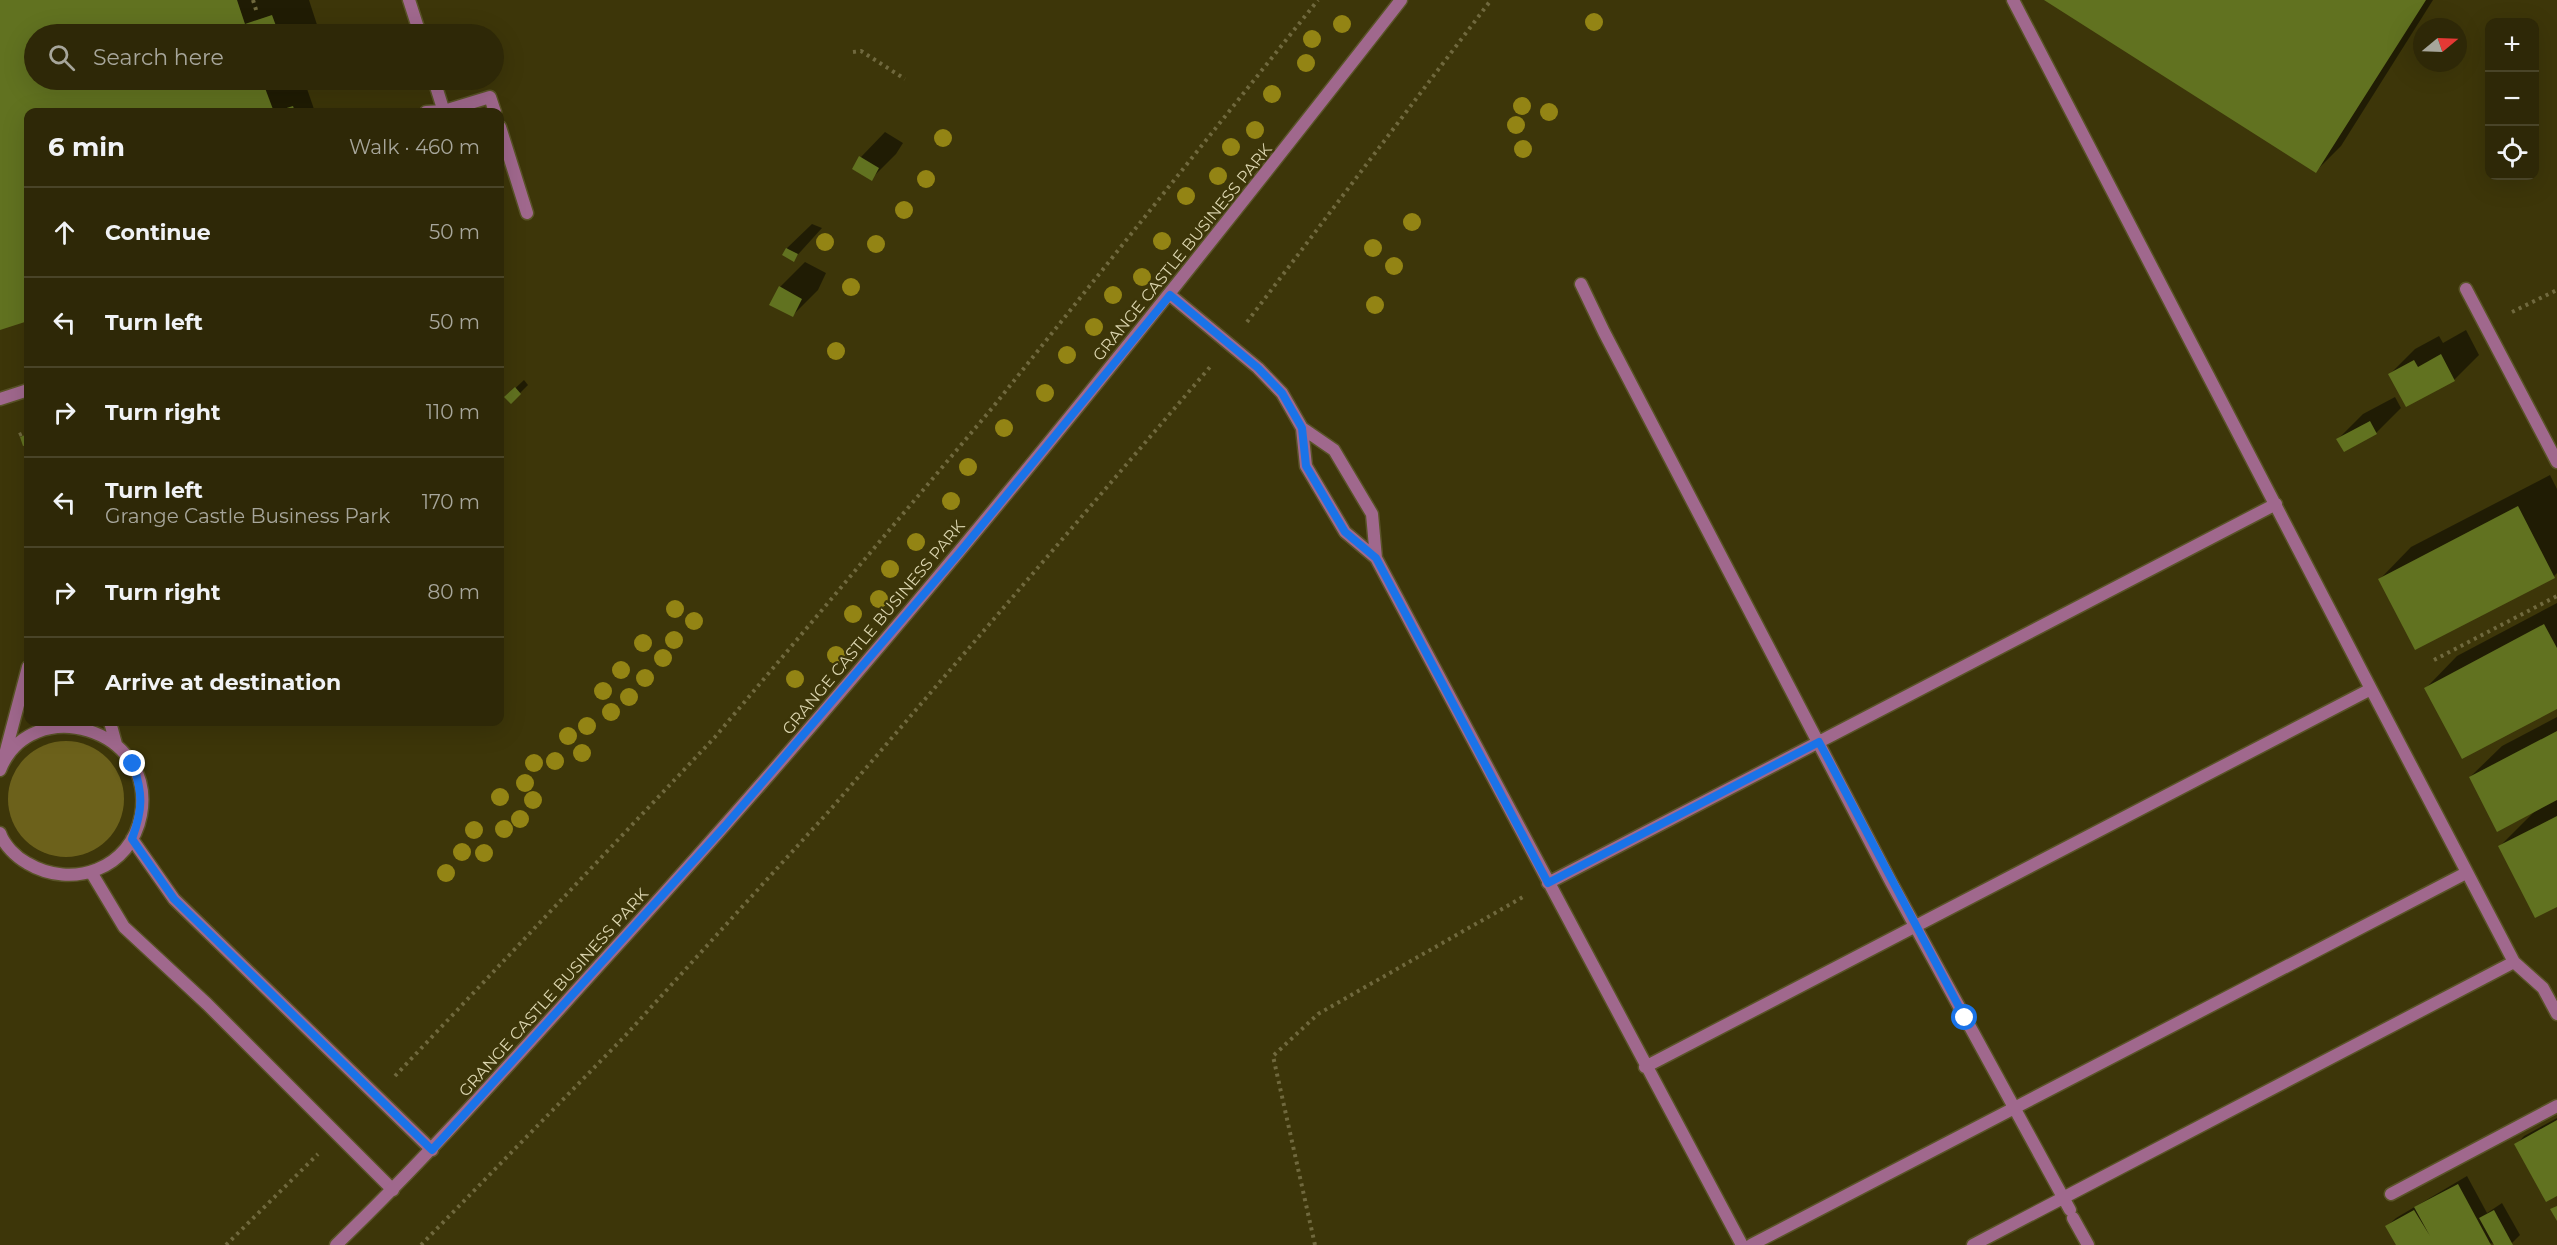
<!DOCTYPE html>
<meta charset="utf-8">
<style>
:root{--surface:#2e2807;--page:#363011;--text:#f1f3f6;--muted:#a7a69b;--line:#494428}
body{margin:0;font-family:Montserrat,sans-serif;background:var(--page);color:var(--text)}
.controls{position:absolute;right:18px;top:18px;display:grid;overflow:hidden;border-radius:12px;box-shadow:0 6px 24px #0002}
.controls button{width:54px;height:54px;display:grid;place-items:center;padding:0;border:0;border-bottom:2px solid var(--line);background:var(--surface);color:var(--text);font:30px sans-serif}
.compass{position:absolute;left:2413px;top:18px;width:54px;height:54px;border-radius:50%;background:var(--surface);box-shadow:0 6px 24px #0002;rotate:71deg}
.stop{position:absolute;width:18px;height:18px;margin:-14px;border:4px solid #1a73e8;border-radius:50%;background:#fff}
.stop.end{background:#1a73e8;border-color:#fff;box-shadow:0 2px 6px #0008}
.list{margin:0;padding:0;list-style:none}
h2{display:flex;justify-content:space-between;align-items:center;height:78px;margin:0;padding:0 24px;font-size:26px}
h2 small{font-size:20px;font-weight:400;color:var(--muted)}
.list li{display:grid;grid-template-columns:39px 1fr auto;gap:18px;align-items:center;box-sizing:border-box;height:90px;padding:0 24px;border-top:2px solid var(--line)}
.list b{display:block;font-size:22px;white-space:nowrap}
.list p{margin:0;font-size:20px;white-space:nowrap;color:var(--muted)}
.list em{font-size:20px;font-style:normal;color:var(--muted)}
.icon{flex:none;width:33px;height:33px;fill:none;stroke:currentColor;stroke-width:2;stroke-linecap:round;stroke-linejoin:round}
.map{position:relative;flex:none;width:2557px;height:1245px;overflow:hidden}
.search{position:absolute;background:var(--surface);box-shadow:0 6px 24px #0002;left:24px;top:24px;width:480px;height:66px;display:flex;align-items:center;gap:15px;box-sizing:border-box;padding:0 21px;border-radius:33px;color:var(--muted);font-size:22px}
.panel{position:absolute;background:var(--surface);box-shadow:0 6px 24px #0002;left:24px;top:108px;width:480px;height:618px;border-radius:12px}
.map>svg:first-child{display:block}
.green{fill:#6c611b}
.shadow{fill:#0007}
.building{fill:#617220}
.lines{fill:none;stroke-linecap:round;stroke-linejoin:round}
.lane-casing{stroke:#595327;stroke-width:15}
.street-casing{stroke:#595327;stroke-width:15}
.path{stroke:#70693e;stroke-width:4;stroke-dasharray:3 4.5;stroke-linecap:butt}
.lane{stroke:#a0688d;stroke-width:12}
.street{stroke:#a0688d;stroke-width:12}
.tree{fill:#938414}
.route{stroke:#1a73e8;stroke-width:8}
.labels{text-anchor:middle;stroke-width:4.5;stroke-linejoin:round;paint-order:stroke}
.street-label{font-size:16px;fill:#dbd5af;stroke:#3d3609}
</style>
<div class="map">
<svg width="2557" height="1245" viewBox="0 0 2557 1245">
<rect width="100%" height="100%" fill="#3d3609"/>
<path class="green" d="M8 799a58 58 0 1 1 116 0a58 58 0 1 1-116 0Z"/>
<path class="shadow" d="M 0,0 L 309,0 L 320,34 L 34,34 L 34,80 L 304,80 L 315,112 L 28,112 L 28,320 L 0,329 Z
M 2047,0 L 2433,0 L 2341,146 L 2316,171 Z
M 885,132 L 903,143 L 896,154 L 871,179 L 861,157 Z
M 812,224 L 822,228 L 793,260 L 787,248 Z
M 805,262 L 826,273 L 818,290 L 793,315 L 780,287 Z
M 2466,330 L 2479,355 L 2454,380 L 2406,405 L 2390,374 L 2415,349 L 2439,336 L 2443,343 Z
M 524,380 L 528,385 L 511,402 L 506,397 Z
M 2395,397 L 2401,408 L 2376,433 L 2338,439 L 2363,414 Z
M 2550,475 L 2557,489 L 2557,573 L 2554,576 L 2380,579 L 2411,547 Z
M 2557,603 L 2557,707 L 2426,688 L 2457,656 Z
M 2557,717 L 2557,905 L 2500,846 L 2535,811 L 2470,777 L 2502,746 Z
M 2557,1118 L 2557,1194 L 2516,1145 L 2524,1136 Z
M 2467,1176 L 2487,1213 L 2502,1203 L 2520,1235 L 2512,1243 L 2397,1245 L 2387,1226 L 2396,1218 Z"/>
<path class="building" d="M 0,0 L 237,0 L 245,24 L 272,15 L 279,34 L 34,34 L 34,80 L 290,80 L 265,88 L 274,112 L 28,112 L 28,321 L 0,330 Z
M 2044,0 L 2426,0 L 2316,173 Z
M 293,106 L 295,112 L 274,112 Z
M 859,156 L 879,168 L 872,181 L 852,169 Z
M 786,248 L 798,254 L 794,262 L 782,255 Z
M 779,286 L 802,299 L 793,317 L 769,305 Z
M 2441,354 L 2455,381 L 2406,407 L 2388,374 L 2414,360 L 2418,367 Z
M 515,387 L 521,394 L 511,404 L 504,397 Z
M 2370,421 L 2377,434 L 2344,452 L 2336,439 Z
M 28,434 L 28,445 L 23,446 L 20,437 Z
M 2518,506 L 2555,578 L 2415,650 L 2378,579 Z
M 2544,624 L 2557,648 L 2557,709 L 2462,759 L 2424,688 Z
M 2557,731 L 2557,800 L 2497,832 L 2469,777 Z
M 2557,816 L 2557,907 L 2535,918 L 2498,846 Z
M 2557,1120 L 2557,1196 L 2546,1202 L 2514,1144 Z
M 2458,1184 L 2491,1245 L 2396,1245 L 2385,1226 L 2414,1210 L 2430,1236 L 2414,1207 Z
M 2557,1206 L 2557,1221 L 2550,1209 Z
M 2494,1210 L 2513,1245 L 2494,1245 L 2479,1218 Z"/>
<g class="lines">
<g class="lane-casing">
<path id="lane" d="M 409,0 L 420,34
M 434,80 L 444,112
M 426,112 L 444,111 L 490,97 L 495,112
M 500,127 L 527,213
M 1581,284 L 1604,332 L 1891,882 L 2070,1210
M 2466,289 L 2557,462
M 1170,295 L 1258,368 L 1282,393 L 1302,428 L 1306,466 L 1345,532 L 1376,558 L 1742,1245
M 0,399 L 28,390
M 1302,428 L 1334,450 L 1372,514 L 1376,558
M 2371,689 L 2514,962 L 2543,988 L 2557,1014
M 110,722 L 116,744
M 4,758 L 28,667
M 0,770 C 31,692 157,728 141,815 C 131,869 72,890 27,863 C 16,857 4,845 0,833
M 132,839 L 174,899 L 432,1150
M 91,872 L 124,927 L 207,1004 L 393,1190
M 1548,883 L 2276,504
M 1645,1067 L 2371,689 L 2013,0
M 2391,1194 L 2557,1106
M 2073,1218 L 2088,1245
M 1751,1245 L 2466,873
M 1973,1245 L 2514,962"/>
</g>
<g class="street-casing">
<path id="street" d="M 336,1245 C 437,1148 529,1042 623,939 C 897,638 1151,320 1401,0"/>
</g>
<path class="path" d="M 253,0 L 257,13
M 853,52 L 861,51 L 905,79
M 2512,312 L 2557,290
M 1247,322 L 1491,0
M 19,435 L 28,431
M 2434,660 L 2557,596
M 395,1076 L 715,737 L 993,407 L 1318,0
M 226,1245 L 318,1154
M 421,1245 L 625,1036 L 830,810 L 1210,367
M 1315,1245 L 1273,1056 L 1318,1014 L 1523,897"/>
<use href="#lane" class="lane"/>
<use href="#street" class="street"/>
</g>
<g class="tree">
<circle cx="1594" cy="22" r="9"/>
<circle cx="1342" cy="24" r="9"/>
<circle cx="1312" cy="39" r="9"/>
<circle cx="1306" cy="63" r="9"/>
<circle cx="1272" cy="94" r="9"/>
<circle cx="1522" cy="106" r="9"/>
<circle cx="1549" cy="112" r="9"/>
<circle cx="1516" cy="125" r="9"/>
<circle cx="1255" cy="130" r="9"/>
<circle cx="943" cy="138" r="9"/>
<circle cx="1231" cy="147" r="9"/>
<circle cx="1523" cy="149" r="9"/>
<circle cx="1218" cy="176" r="9"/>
<circle cx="926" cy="179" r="9"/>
<circle cx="1186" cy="196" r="9"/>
<circle cx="904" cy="210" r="9"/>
<circle cx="1412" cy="222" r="9"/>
<circle cx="1162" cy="241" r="9"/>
<circle cx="825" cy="242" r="9"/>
<circle cx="876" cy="244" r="9"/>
<circle cx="1373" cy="248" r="9"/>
<circle cx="1394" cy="266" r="9"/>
<circle cx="1142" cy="277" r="9"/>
<circle cx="851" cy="287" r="9"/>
<circle cx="1113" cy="295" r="9"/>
<circle cx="1375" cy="305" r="9"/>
<circle cx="1094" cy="327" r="9"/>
<circle cx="836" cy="351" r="9"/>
<circle cx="1067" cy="355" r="9"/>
<circle cx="1045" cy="393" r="9"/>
<circle cx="1004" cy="428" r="9"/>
<circle cx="968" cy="467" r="9"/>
<circle cx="951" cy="501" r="9"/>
<circle cx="916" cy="542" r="9"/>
<circle cx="890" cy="569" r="9"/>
<circle cx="879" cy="599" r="9"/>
<circle cx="675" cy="609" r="9"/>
<circle cx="853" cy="614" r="9"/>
<circle cx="694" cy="621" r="9"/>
<circle cx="674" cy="640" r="9"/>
<circle cx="643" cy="643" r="9"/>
<circle cx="836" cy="655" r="9"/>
<circle cx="663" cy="658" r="9"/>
<circle cx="621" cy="670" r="9"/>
<circle cx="645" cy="678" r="9"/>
<circle cx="795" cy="679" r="9"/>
<circle cx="603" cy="691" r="9"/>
<circle cx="629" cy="697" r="9"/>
<circle cx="611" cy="712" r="9"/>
<circle cx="587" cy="726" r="9"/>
<circle cx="568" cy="736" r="9"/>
<circle cx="582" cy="753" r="9"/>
<circle cx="555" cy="761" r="9"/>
<circle cx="534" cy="763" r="9"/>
<circle cx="525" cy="783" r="9"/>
<circle cx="500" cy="797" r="9"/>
<circle cx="533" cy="800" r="9"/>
<circle cx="520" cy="819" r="9"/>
<circle cx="504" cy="829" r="9"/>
<circle cx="474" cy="830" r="9"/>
<circle cx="462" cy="852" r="9"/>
<circle cx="484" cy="853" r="9"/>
<circle cx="446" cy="873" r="9"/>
</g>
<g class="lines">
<path class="route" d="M 133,764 C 143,794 143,809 132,839 L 174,899 L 432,1150 L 725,826 L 960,552 L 1170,295 L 1258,368 L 1282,393 L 1302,428 L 1306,466 L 1345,532 L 1376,558 L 1548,883 L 1819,742 L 1965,1018"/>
</g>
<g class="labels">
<g class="street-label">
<text transform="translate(1182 252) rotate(-51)" y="6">GRANGE CASTLE BUSINESS PARK</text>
<text transform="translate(873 627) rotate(-50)" y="6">GRANGE CASTLE BUSINESS PARK</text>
<text transform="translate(553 992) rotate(-48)" y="6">GRANGE CASTLE BUSINESS PARK</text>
</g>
</g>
</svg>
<div class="controls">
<button>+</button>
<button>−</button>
<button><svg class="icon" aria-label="locate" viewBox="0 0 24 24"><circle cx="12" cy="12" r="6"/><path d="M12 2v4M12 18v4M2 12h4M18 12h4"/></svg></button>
</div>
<svg class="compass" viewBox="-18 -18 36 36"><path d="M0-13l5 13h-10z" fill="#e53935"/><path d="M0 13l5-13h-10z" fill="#a7a69b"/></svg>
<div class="stop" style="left:1965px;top:1018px"></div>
<div class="stop end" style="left:133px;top:764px"></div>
<div class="search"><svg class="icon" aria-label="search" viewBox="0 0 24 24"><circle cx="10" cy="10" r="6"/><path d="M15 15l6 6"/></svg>Search here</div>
<section class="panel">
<h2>6 min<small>Walk · 460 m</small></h2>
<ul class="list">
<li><svg class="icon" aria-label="ahead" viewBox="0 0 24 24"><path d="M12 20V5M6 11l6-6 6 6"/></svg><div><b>Continue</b></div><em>50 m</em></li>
<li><svg class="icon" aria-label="left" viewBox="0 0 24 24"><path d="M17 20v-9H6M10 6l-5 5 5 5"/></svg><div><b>Turn left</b></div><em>50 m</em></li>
<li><svg class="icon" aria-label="right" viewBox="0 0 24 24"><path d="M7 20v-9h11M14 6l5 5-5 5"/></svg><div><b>Turn right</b></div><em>110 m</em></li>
<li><svg class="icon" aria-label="left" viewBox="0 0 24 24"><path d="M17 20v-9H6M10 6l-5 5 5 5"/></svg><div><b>Turn left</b><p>Grange Castle Business Park</p></div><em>170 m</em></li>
<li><svg class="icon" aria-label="right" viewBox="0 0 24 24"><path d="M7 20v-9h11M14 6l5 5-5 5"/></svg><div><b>Turn right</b></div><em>80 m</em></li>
<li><svg class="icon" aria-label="arrive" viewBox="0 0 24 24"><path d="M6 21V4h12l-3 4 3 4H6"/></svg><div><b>Arrive at destination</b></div></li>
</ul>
</section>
</div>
